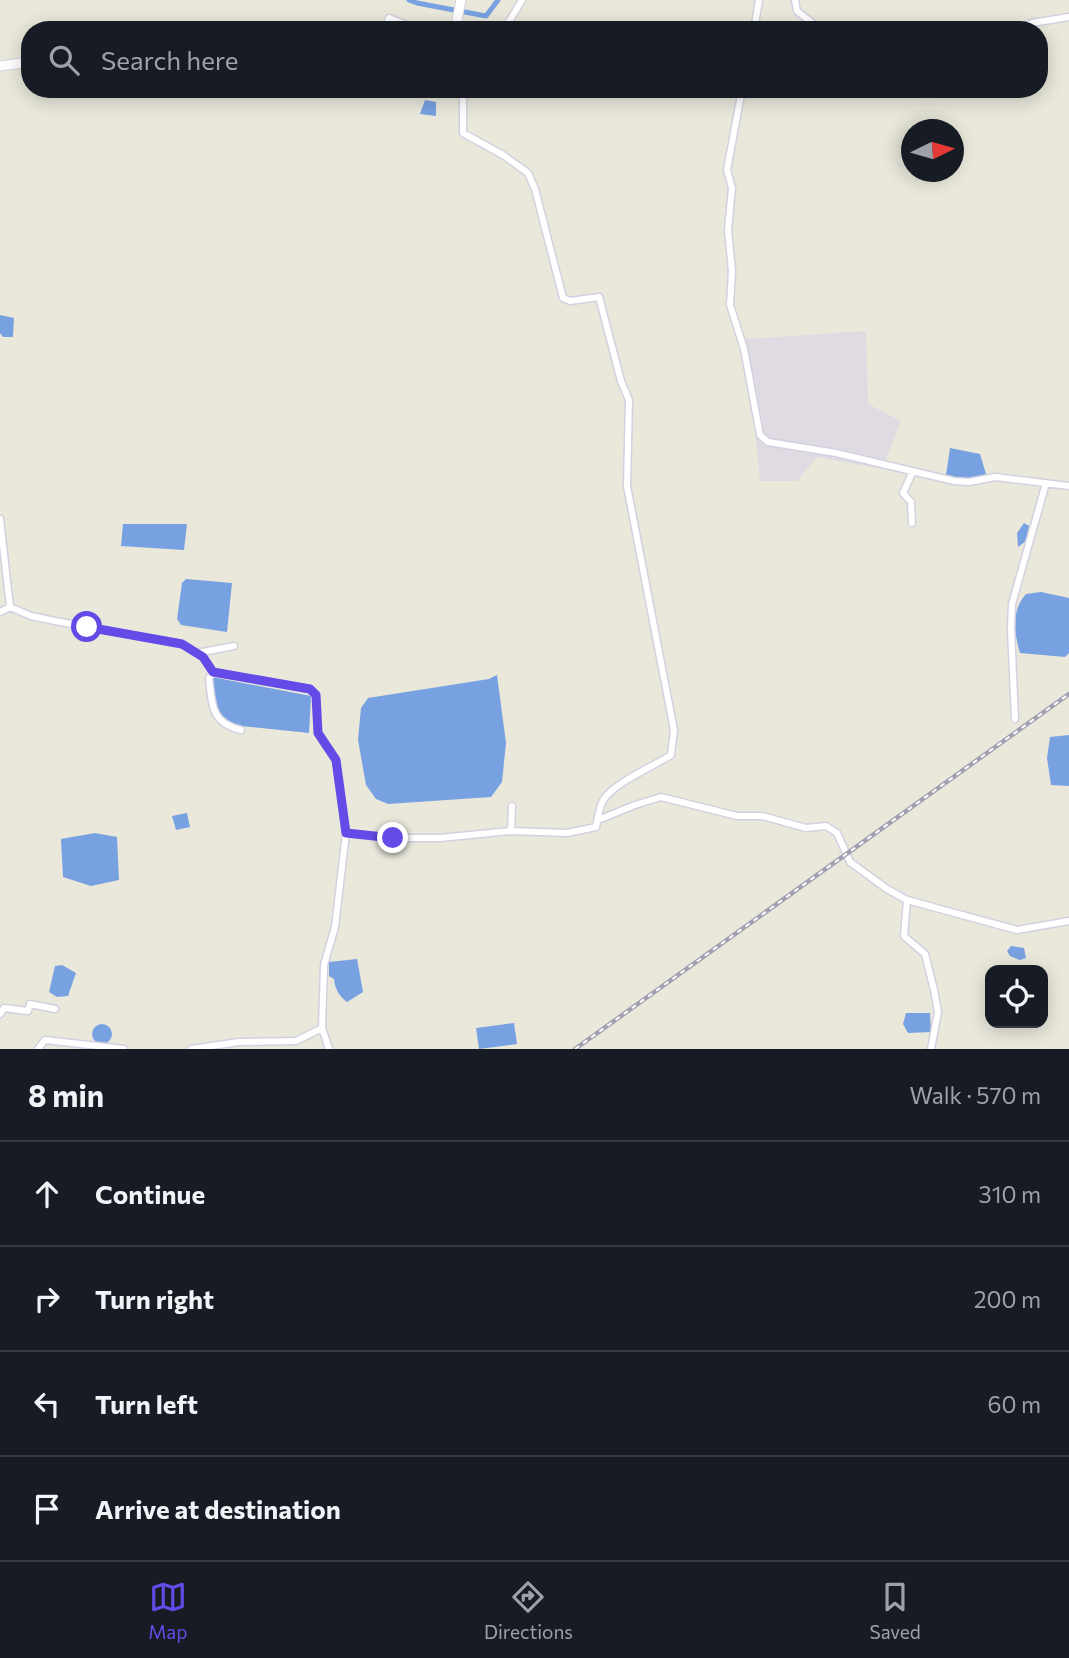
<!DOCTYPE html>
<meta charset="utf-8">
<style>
:root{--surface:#171b24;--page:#242831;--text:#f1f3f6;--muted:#9ea1a6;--line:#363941;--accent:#644be7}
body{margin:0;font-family:Commissioner,sans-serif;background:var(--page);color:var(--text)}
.controls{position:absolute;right:21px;bottom:21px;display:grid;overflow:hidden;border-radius:14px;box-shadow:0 4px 18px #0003}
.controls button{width:63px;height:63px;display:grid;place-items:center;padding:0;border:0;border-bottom:2px solid var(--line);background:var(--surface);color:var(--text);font:35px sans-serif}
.compass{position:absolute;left:901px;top:119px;width:63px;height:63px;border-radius:50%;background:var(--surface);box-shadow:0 4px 18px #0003;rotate:85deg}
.stop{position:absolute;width:21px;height:21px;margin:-16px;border:5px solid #644be7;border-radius:50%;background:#fff}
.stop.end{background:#644be7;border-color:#fff;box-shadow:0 2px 7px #0008}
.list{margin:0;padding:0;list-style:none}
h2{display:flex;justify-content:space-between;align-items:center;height:91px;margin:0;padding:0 28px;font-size:30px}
h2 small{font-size:23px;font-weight:400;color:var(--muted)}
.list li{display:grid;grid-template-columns:46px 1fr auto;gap:21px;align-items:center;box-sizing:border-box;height:105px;padding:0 28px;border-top:2px solid var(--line)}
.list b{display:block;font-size:26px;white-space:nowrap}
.list em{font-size:23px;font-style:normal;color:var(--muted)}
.icon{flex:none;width:38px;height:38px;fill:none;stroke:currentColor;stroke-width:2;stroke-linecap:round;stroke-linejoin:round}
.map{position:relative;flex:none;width:1069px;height:1049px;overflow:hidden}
.search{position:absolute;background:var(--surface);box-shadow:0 4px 18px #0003;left:21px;right:21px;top:21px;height:77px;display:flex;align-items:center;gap:18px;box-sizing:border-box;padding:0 24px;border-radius:28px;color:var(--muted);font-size:26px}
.sheet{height:511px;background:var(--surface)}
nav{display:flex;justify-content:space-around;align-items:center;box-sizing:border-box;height:98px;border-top:2px solid var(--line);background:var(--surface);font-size:19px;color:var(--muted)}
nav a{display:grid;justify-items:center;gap:4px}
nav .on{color:var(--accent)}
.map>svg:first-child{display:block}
.industrial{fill:#e0dbe2}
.water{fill:#78a1e1}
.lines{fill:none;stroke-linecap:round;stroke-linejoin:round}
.canal{stroke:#78a1e1;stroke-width:5}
.street-casing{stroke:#d3d1e0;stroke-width:9}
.secondary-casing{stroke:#d3d1e0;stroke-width:11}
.street{stroke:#fff;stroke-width:6}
.secondary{stroke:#fff;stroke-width:9}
.rail-casing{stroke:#a29fb1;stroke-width:4.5}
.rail{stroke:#fff;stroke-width:2;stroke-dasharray:5;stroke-linecap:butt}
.route{stroke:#644be7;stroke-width:9}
</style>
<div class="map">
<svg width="1069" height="1049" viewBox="0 0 1069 1049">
<rect width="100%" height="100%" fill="#e9e8db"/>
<path class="industrial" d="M 866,331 L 868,404 L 901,421 L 882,469 L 817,457 L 797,481 L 760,481 L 746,339 Z"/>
<path class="water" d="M 425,100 L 436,102 L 436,116 L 420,114 Z
M 0,315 L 14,318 L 13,337 L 3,337 L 0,333 Z
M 950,448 L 980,454 L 986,474 C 972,481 961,480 946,475 Z
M 1024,523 L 1029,526 L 1026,541 L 1018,547 L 1017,533 Z
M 123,524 L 187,524 L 184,550 L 121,546 Z
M 186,579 L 232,583 L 227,632 L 181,625 L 177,619 L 182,583 Z
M 1041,592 L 1069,598 L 1069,653 L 1065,657 L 1020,653 C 1014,633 1011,610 1026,594 Z
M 497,675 L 506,743 L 502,782 L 491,797 L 388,804 L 376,799 L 366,785 L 358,740 L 361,708 L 368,698 L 489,679 Z
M 212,677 L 311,696 L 309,733 L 232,725 L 222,721 L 213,697 Z
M 1069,735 L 1069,786 L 1051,785 L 1047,758 L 1050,737 Z
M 187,813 L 190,827 L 176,830 L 172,816 Z
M 95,833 L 117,837 L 119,880 L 91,886 L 63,877 L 61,839 Z
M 1011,946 L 1024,948 L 1026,958 L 1020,960 L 1010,956 L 1007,951 Z
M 357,959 L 363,992 L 347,1002 C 339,996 335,989 334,979 L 329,976 L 329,962 Z
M 62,965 L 76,973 L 68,996 L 57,997 L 49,992 L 55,966 Z
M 906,1013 L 930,1013 L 931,1032 L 908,1033 L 903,1024 Z
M 514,1023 L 517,1044 L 479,1049 L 476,1028 Z
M92 1034a10 10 0 1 1 20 0a10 10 0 1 1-20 0Z"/>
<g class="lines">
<path class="canal" d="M 409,0 L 417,3 L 486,16 L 498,0"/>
<g class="street-casing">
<path id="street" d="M 795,0 L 797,11 L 821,30
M 385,30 L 389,18 L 419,30
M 504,30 L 522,0
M 754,30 L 759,0
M 1015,30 L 1032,23 L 1069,17
M 742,89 L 727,170 L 732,188 L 728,230 L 732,271 L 730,305 L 744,349 L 760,435 L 768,442 L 836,453 L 954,481 L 969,482 L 995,477 L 1069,486
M 0,519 L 10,607 L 0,612
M 912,523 L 911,502 L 903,493 L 913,471
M 10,607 L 31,616 L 55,621 L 182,644 L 203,657 L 213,672 L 309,689 L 316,695 L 318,733 L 336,760 L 346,833 L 393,838 L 440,838 L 511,831 L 567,833 L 596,827 C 598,819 599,806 604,799 C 616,782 652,767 671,755 L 674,730 L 627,486 L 629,400 L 621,381 L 599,297 L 570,301 L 563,298 L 535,189 L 528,173 L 503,155 L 463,133 L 463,89
M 197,653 L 234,646
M 213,672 L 209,678 C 212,705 211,723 241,730
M 1015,719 L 1011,629 L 1012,604 L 1046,483
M 598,820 L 635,805 L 661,797 L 737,816 L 762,816 L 806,828 L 826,826 L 837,833 L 850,862 L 887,889 L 907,900 L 1017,930 L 1069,921
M 511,831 L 512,806
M 907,900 L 904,936 L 925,954 L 934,990 L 938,1012 L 931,1049
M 0,1014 L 4,1008 L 28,1011 L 30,1004 L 55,1009
M 322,1028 L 329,1049
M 38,1049 L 45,1040 L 124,1049
M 191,1049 L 239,1042 L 296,1041 L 322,1028 L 324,965 L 335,927 L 346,833"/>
</g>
<g class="secondary-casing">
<path id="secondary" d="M 282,30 L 298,27 L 301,30
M 455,30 L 461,0
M 0,66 L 30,62"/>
</g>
<use href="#street" class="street"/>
<use href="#secondary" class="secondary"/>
<g class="rail-casing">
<path id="rail" d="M 575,1049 L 1069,694"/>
</g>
<use href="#rail" class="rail"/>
</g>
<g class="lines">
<path class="route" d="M 87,627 L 182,644 L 203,657 L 213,672 L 310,689 L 316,695 L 318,733 L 336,760 L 346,833 L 393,838"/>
</g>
</svg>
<div class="controls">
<button><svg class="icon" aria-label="locate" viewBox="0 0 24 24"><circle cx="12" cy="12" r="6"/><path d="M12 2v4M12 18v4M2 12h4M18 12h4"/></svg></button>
</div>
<svg class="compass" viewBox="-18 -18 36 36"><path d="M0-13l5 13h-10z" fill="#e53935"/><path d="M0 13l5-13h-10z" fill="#9ea1a6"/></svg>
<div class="stop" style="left:87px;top:627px"></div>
<div class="stop end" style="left:393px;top:838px"></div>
<div class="search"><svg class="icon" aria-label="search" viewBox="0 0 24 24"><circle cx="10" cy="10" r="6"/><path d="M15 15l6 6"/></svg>Search here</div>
</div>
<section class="sheet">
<h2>8 min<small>Walk · 570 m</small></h2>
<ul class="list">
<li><svg class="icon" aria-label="ahead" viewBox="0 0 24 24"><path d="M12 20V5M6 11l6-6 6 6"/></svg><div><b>Continue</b></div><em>310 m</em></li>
<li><svg class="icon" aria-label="right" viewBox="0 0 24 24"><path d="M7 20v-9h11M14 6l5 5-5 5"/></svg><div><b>Turn right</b></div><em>200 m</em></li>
<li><svg class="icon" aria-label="left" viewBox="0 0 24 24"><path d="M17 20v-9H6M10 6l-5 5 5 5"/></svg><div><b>Turn left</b></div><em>60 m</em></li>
<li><svg class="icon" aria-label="arrive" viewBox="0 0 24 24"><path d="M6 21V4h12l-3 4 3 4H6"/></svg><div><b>Arrive at destination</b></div></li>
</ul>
</section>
<nav>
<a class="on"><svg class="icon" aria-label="map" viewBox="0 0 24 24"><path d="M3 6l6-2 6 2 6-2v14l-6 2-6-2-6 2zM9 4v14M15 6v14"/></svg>Map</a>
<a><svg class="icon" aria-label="directions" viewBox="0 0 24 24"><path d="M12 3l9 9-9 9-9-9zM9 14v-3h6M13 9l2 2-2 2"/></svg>Directions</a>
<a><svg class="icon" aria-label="saved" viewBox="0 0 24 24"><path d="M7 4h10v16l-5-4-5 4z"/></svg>Saved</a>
</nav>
